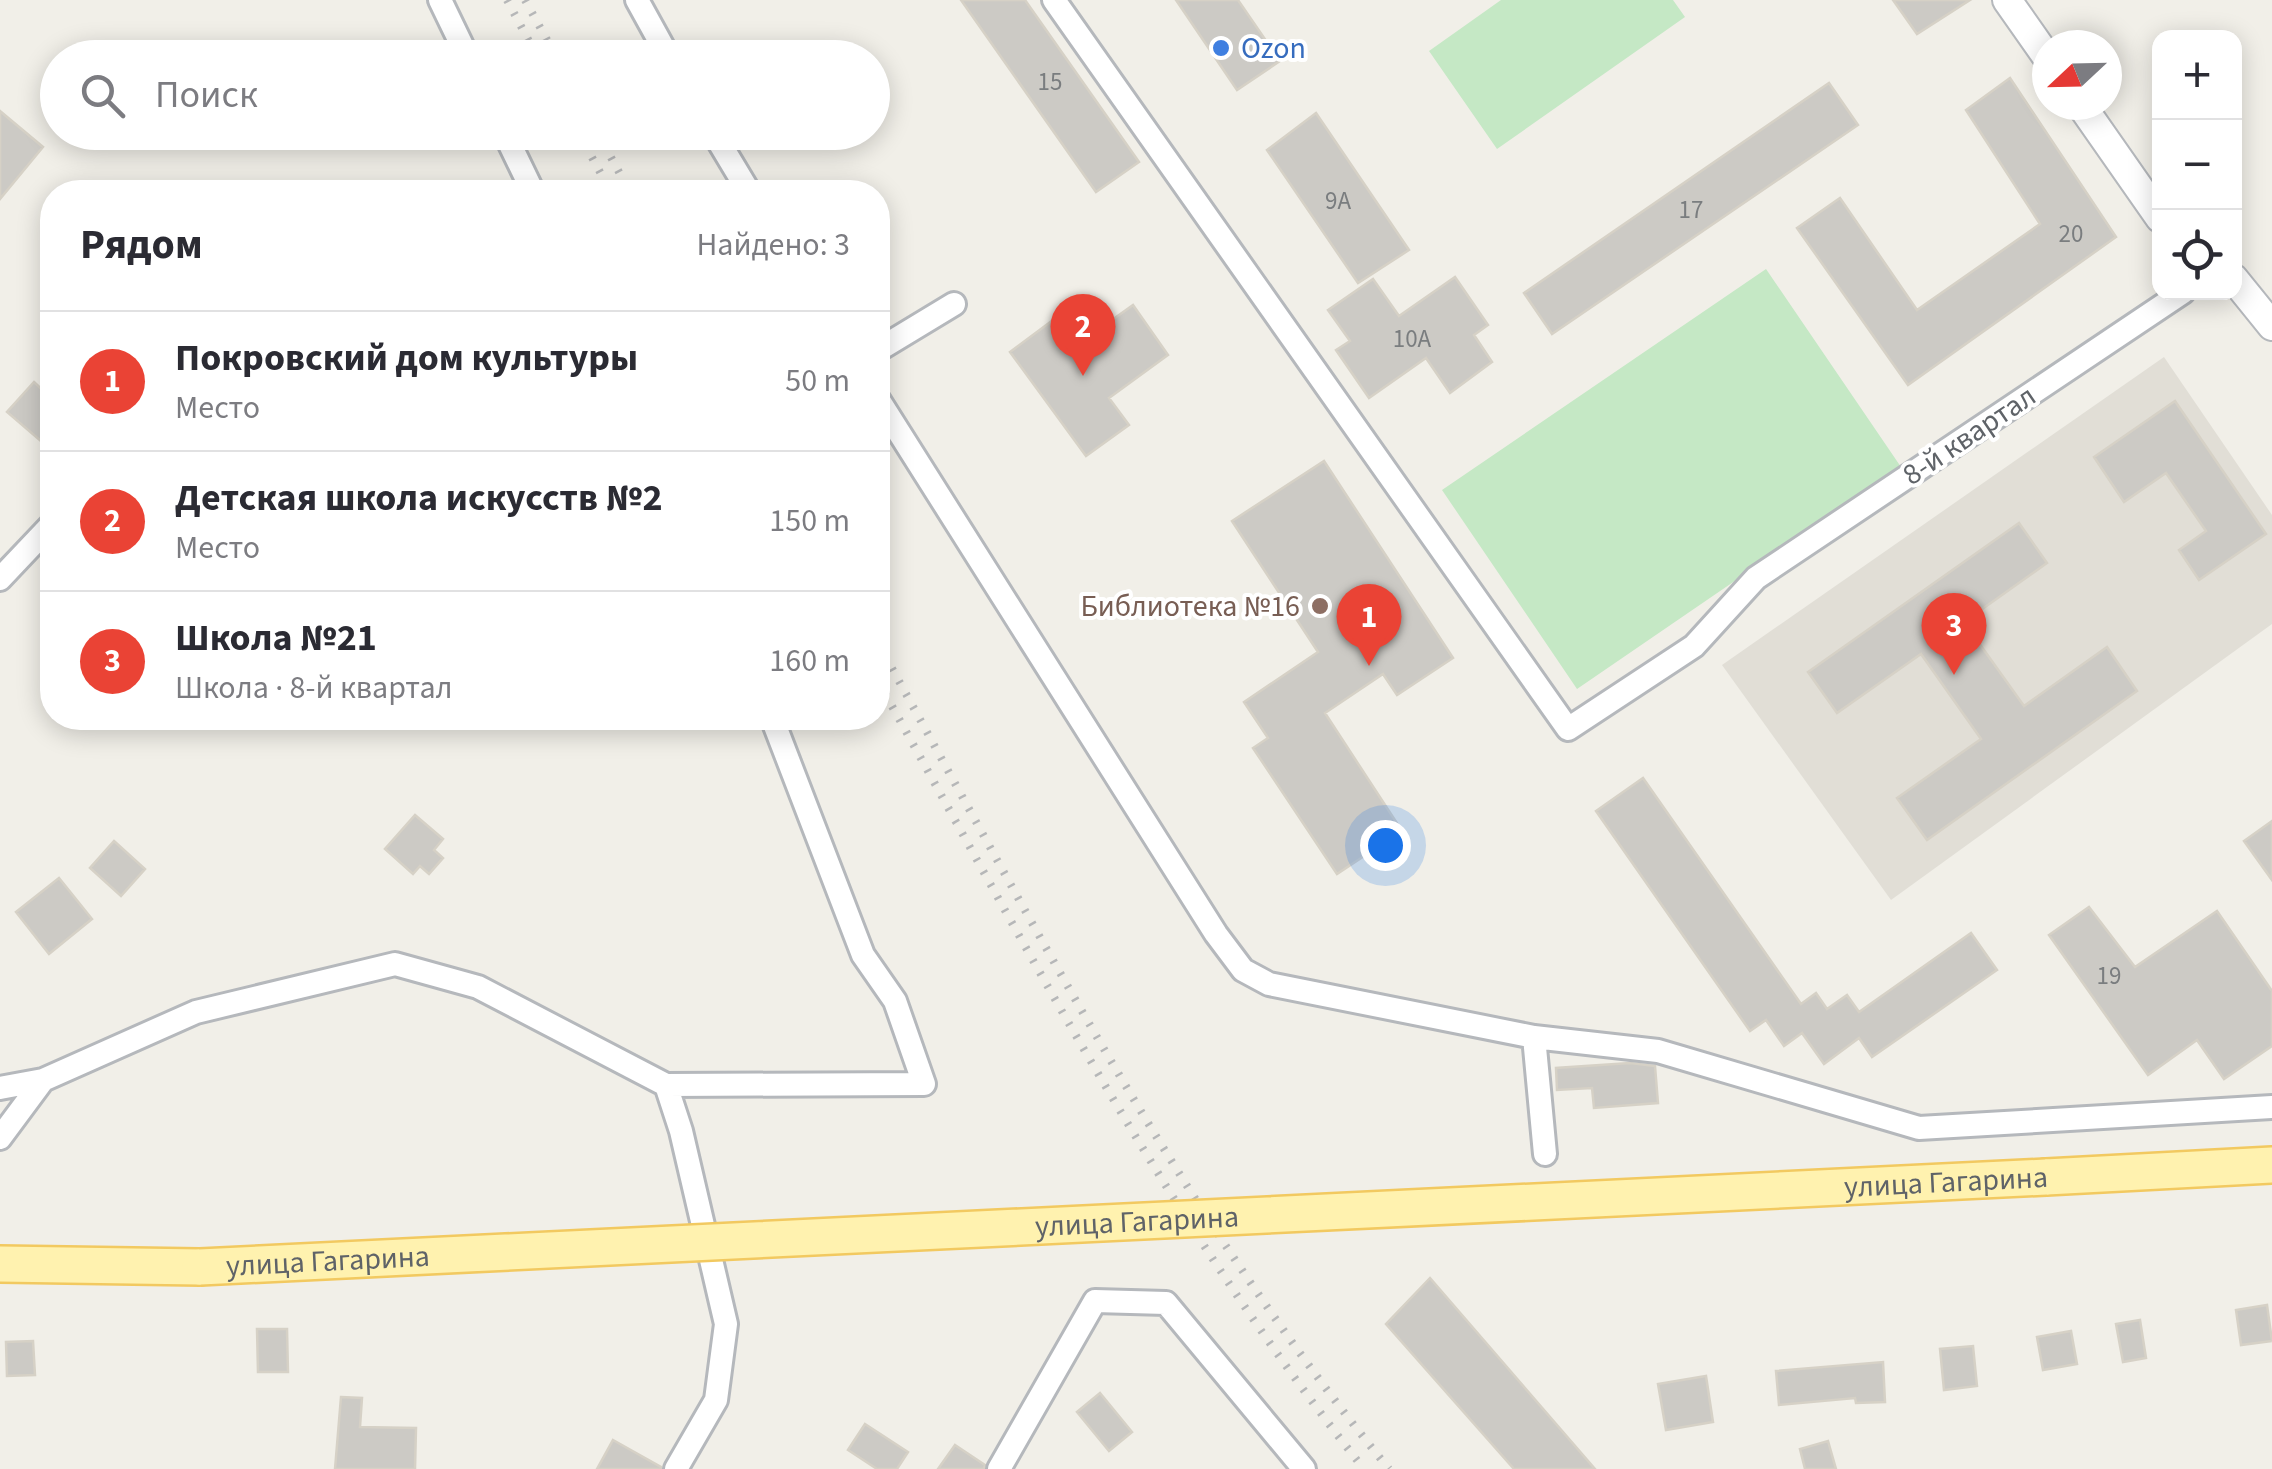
<!DOCTYPE html>
<html lang="ru">
<meta charset="utf-8">
<style>
:root{--surface:#fff;--page:#f7f7f7;--text:#2b2b33;--muted:#7c7c81;--line:#e1e1e2;--accent:#ea4335}
body{margin:0;font-family:"Source Sans 3",sans-serif;background:var(--page);color:var(--text)}
.controls{position:absolute;right:30px;top:30px;display:grid;overflow:hidden;border-radius:20px;box-shadow:0 5px 25px #0003}
.controls button{width:90px;height:90px;display:grid;place-items:center;padding:0;border:0;border-bottom:2px solid var(--line);background:var(--surface);color:var(--text);font:50px sans-serif}
.compass{position:absolute;left:2032px;top:30px;width:90px;height:90px;border-radius:50%;background:var(--surface);box-shadow:0 5px 25px #0003;rotate:248deg}
.you{position:absolute;left:1385px;top:845px;width:35px;height:35px;margin:-25px;border:8px solid #fff;border-radius:50%;background:#1a73e8;box-shadow:0 0 0 15px #1a73e833}
.badge{display:grid;place-items:center;width:65px;height:65px;border-radius:50%;background:var(--accent);color:#fff;font-size:32px;font-weight:700}
.pin{position:absolute;translate:-50% -82px;filter:drop-shadow(0 2px 5px #0008)}
.pin::after{content:'';position:absolute;top:52px;width:35px;height:30px;background:inherit;clip-path:polygon(0 0,100% 0,50% 100%)}
.list{margin:0;padding:0;list-style:none}
h2{display:flex;justify-content:space-between;align-items:center;height:130px;margin:0;padding:0 40px;font-size:42px}
h2 small{font-size:32px;font-weight:400;color:var(--muted)}
.list li{display:grid;grid-template-columns:65px 1fr auto;gap:30px;align-items:center;box-sizing:border-box;height:140px;padding:0 40px;border-top:2px solid var(--line)}
.list b{display:block;font-size:38px;white-space:nowrap}
.list p{margin:0;font-size:32px;white-space:nowrap;color:var(--muted)}
.list em{font-size:32px;font-style:normal;color:var(--muted)}
.icon{flex:none;width:55px;height:55px;fill:none;stroke:currentColor;stroke-width:2;stroke-linecap:round;stroke-linejoin:round}
.map{position:relative;flex:none;width:2272px;height:1469px;overflow:hidden}
.search{position:absolute;background:var(--surface);box-shadow:0 5px 25px #0003;left:40px;top:40px;width:850px;height:110px;display:flex;align-items:center;gap:25px;box-sizing:border-box;padding:0 35px;border-radius:55px;color:var(--muted);font-size:38px}
.panel{position:absolute;background:var(--surface);box-shadow:0 5px 25px #0003;left:40px;top:180px;width:850px;height:550px;border-radius:40px}
.map>svg:first-child{display:block}
.education{fill:#e1ded6}
.green{fill:#c5e8c5}
.building{fill:#cccac5;stroke:#d6d1c6;stroke-width:2.5}
.lines{fill:none;stroke-linecap:round;stroke-linejoin:round}
.minor-casing{stroke:#b5b8bc;stroke-width:28}
.tertiary-casing{stroke:#b5b8bc;stroke-width:32}
.primary-casing{stroke:#f2c960;stroke-width:40}
.minor{stroke:#fff;stroke-width:22}
.tertiary{stroke:#fff;stroke-width:28}
.primary{stroke:#fff2af;stroke-width:35}
.rail{stroke:#b6b7b8;stroke-width:8;stroke-dasharray:2.5 12;stroke-linecap:butt}
.primary-bridge-casing{stroke:#f2c960;stroke-width:40;stroke-linecap:butt}
.primary-bridge{stroke:#fff2af;stroke-width:35}
.shop-dot{fill:#3f7fe0;stroke:#fff;stroke-width:4}
.education-dot{fill:#8d6e63;stroke:#fff;stroke-width:4}
.labels{text-anchor:middle;stroke-width:8;stroke-linejoin:round;paint-order:stroke}
.number-label{font-size:25px;fill:#7a7d7f}
.shop-label{font-size:30px;fill:#366cbe;stroke:#fff;text-anchor:start}
.street-label{font-size:30px;fill:#5f6368;stroke:#fff}
.education-label{font-size:30px;fill:#785e54;stroke:#fff;text-anchor:end}
</style>
<div class="map">
<svg width="2272" height="1469" viewBox="0 0 2272 1469">
<rect width="100%" height="100%" fill="#f1efe8"/>
<path class="education" d="M 2164,357 L 2272,515 L 2272,624 L 1891,900 L 1722,665 Z"/>
<path class="green" d="M 1501,0 L 1673,0 L 1685,17 L 1497,149 L 1429,51 Z
M 1766,269 L 1901,467 L 1577,689 L 1442,490 Z"/>
<path class="building" d="M 961,0 L 1025,0 L 1139,162 L 1096,192 Z
M 1176,0 L 1238,0 L 1280,61 L 1237,90 Z
M 1893,0 L 1970,0 L 1917,34 Z
M 2010,78 L 2116,237 L 1908,385 L 1797,228 L 1840,198 L 1917,310 L 2040,224 L 1966,110 Z
M 1829,83 L 1858,125 L 1552,334 L 1524,293 Z
M 0,111 L 43,147 L 0,199 Z
M 1316,113 L 1409,250 L 1358,283 L 1267,150 Z
M 1455,277 L 1488,325 L 1474,335 L 1492,362 L 1450,393 L 1426,358 L 1369,398 L 1336,350 L 1350,341 L 1328,310 L 1373,279 L 1399,316 Z
M 1133,305 L 1168,355 L 1109,398 L 1129,425 L 1086,456 L 1010,352 L 1057,317 L 1077,345 Z
M 34,382 L 52,399 L 52,430 L 42,442 L 7,412 Z
M 2175,401 L 2266,534 L 2199,580 L 2179,550 L 2206,531 L 2166,473 L 2124,502 L 2094,457 Z
M 1324,461 L 1453,658 L 1397,695 L 1383,674 L 1325,713 L 1402,831 L 1337,874 L 1253,748 L 1268,738 L 1244,702 L 1318,652 L 1232,521 Z
M 2019,523 L 2047,563 L 1964,622 L 2024,706 L 2107,647 L 2137,691 L 1927,840 L 1897,798 L 1981,739 L 1921,654 L 1837,713 L 1808,672 Z
M 1643,778 L 1801,1004 L 1816,993 L 1827,1009 L 1847,995 L 1859,1012 L 1971,933 L 1997,970 L 1872,1057 L 1859,1038 L 1824,1064 L 1802,1033 L 1784,1046 L 1766,1020 L 1750,1031 L 1596,811 Z
M 415,815 L 443,839 L 434,850 L 443,858 L 429,874 L 420,866 L 413,874 L 385,849 Z
M 2272,821 L 2272,880 L 2244,841 Z
M 114,841 L 145,869 L 121,896 L 90,868 Z
M 59,878 L 92,919 L 49,954 L 16,912 Z
M 2089,907 L 2135,967 L 2217,911 L 2272,991 L 2272,1046 L 2224,1079 L 2197,1040 L 2148,1075 L 2049,935 Z
M 1630,1063 L 1655,1066 L 1658,1103 L 1594,1108 L 1592,1088 L 1557,1090 L 1556,1068 Z
M 1430,1278 L 1595,1469 L 1514,1469 L 1386,1324 Z
M 2267,1305 L 2272,1341 L 2241,1345 L 2236,1310 Z
M 2140,1320 L 2146,1358 L 2123,1362 L 2116,1324 Z
M 257,1329 L 287,1329 L 288,1372 L 258,1372 Z
M 2071,1331 L 2077,1364 L 2043,1370 L 2037,1337 Z
M 33,1341 L 35,1375 L 7,1376 L 6,1342 Z
M 1973,1346 L 1977,1386 L 1944,1390 L 1940,1349 Z
M 1883,1362 L 1885,1402 L 1856,1403 L 1855,1398 L 1779,1405 L 1776,1371 Z
M 1706,1376 L 1713,1422 L 1666,1430 L 1658,1384 Z
M 1100,1393 L 1132,1432 L 1109,1451 L 1077,1412 Z
M 341,1397 L 362,1398 L 360,1427 L 416,1428 L 415,1469 L 335,1469 Z
M 865,1424 L 908,1452 L 897,1469 L 877,1469 L 848,1450 Z
M 613,1440 L 661,1467 L 661,1469 L 597,1469 Z
M 1828,1441 L 1836,1469 L 1805,1469 L 1800,1449 Z
M 955,1445 L 985,1465 L 984,1469 L 938,1469 Z"/>
<g class="lines">
<g class="minor-casing">
<path id="minor" d="M 440,0 L 468,58
M 637,0 L 669,58
M 1054,0 L 1568,729 L 1694,646 L 1756,578 L 2183,292
M 504,132 L 533,192
M 713,132 L 749,192
M 878,350 L 954,304
M 878,399 L 1216,934 L 1243,970 L 1269,984 L 1534,1037 L 1658,1051 L 1919,1128 L 2272,1107
M 0,579 L 52,524
M 1534,1037 L 1545,1154
M 666,1085 L 681,1131 L 726,1324 L 716,1400 L 676,1469
M 0,1088 L 43,1080
M 0,1138 L 43,1080 L 196,1012 L 395,964 L 478,987 L 666,1085 L 924,1084 L 895,1001 L 863,955 L 772,718
M 999,1469 L 1095,1301 L 1166,1303 L 1304,1469"/>
</g>
<g class="tertiary-casing">
<path id="tertiary" d="M 2007,0 L 2047,57
M 2081,105 L 2160,218
M 2234,279 L 2272,326"/>
</g>
<g class="primary-casing">
<path id="primary" d="M 2046,1177 L 2272,1165
M 0,1264 L 200,1267"/>
</g>
<use href="#minor" class="minor"/>
<use href="#tertiary" class="tertiary"/>
<use href="#primary" class="primary"/>
<path class="rail" d="M 507,0 L 538,58
M 525,0 L 557,58
M 578,132 L 611,192
M 597,132 L 630,192
M 878,643 C 1035,927 1183,1217 1389,1469
M 878,681 C 1028,950 1171,1227 1364,1469"/>
<g class="primary-bridge-casing">
<g id="primary-bridge">
<path id="s1" d="M 200,1267 L 2046,1177"/>
</g>
</g>
<use href="#primary-bridge" class="primary-bridge"/>
</g>
<circle class="shop-dot" cx="1221" cy="48" r="10"/>
<circle class="education-dot" cx="1320" cy="606" r="10"/>
<g class="labels">
<g class="number-label">
<text x="1050" y="90">15</text>
<text x="1338" y="209">9А</text>
<text x="1691" y="218">17</text>
<text x="2071" y="242">20</text>
<text x="1412" y="347">10А</text>
<text x="2109" y="984">19</text>
</g>
<g class="shop-label">
<text x="1241" y="58">Ozon</text>
</g>
<g class="street-label">
<text transform="translate(1969 435) rotate(-34)" y="10">8-й квартал</text>
<text dy="10" stroke="none"><textPath href="#s1" startOffset="1748">улица Гагарина</textPath></text>
<text dy="10" stroke="none"><textPath href="#s1" startOffset="938">улица Гагарина</textPath></text>
<text dy="10" stroke="none"><textPath href="#s1" startOffset="128">улица Гагарина</textPath></text>
</g>
<g class="education-label">
<text x="1300" y="616">Библиотека №16</text>
</g>
</g>
</svg>
<div class="controls">
<button>+</button>
<button>−</button>
<button><svg class="icon" aria-label="locate" viewBox="0 0 24 24"><circle cx="12" cy="12" r="6"/><path d="M12 2v4M12 18v4M2 12h4M18 12h4"/></svg></button>
</div>
<svg class="compass" viewBox="-18 -18 36 36"><path d="M0-13l5 13h-10z" fill="#e53935"/><path d="M0 13l5-13h-10z" fill="#7c7c81"/></svg>
<div class="you"></div>
<div class="pin badge" style="left:1369px;top:666px">1</div>
<div class="pin badge" style="left:1083px;top:376px">2</div>
<div class="pin badge" style="left:1954px;top:675px">3</div>
<div class="search"><svg class="icon" aria-label="search" viewBox="0 0 24 24"><circle cx="10" cy="10" r="6"/><path d="M15 15l6 6"/></svg>Поиск</div>
<section class="panel">
<h2>Рядом<small>Найдено: 3</small></h2>
<ul class="list">
<li><span class="badge">1</span><div><b>Покровский дом культуры</b><p>Место</p></div><em>50 m</em></li>
<li><span class="badge">2</span><div><b>Детская школа искусств №2</b><p>Место</p></div><em>150 m</em></li>
<li><span class="badge">3</span><div><b>Школа №21</b><p>Школа · 8-й квартал</p></div><em>160 m</em></li>
</ul>
</section>
</div>
